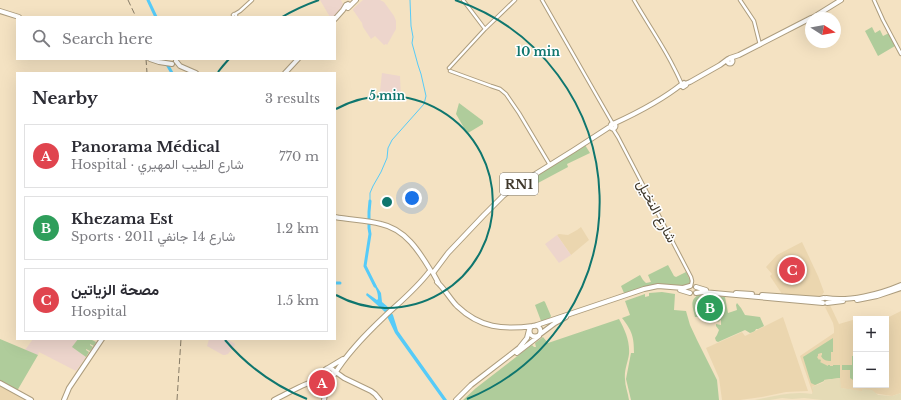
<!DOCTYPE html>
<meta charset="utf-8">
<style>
:root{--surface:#fff;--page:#f2f2f3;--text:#2b2b33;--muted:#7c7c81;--line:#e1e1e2;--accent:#db2777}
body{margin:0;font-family:"Libre Baskerville",Vazirmatn,serif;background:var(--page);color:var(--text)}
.controls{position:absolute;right:12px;bottom:12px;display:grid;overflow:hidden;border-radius:0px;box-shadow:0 4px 16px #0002}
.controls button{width:36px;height:36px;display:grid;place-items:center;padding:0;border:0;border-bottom:1px solid var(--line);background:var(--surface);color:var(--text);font:20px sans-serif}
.compass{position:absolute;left:805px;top:12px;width:36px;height:36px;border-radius:50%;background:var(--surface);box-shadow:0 4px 16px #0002;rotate:101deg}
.you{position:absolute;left:412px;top:198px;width:14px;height:14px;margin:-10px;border:3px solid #fff;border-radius:50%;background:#1a73e8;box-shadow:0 0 0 6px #1a73e833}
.badge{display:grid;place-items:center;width:26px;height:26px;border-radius:50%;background:var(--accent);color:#fff;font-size:13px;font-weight:700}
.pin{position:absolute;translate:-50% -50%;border:2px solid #fff;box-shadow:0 1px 4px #0006}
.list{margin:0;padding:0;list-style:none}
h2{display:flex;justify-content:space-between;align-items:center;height:52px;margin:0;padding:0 16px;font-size:17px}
h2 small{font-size:13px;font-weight:400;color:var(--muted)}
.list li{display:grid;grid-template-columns:26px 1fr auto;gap:12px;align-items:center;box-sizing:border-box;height:64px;margin:0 8px 8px;padding:0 8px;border:1px solid var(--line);border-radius:0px}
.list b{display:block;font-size:15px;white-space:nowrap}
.list p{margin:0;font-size:13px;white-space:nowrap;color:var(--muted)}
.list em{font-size:13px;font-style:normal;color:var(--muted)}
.icon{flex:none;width:22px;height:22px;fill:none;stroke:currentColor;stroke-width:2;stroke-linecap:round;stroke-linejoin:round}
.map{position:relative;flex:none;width:901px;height:400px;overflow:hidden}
.search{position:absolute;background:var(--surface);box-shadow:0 4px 16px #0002;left:16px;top:16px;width:320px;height:44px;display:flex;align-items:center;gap:10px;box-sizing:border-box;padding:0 14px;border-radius:0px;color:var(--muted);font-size:15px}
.panel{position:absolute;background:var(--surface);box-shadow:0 4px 16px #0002;left:16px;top:72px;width:320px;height:268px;border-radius:0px}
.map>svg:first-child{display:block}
.built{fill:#ebd6af}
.education{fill:#edd5cc}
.green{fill:#afcc9b}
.sand{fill:#e5dbb6}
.water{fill:#56cbf8}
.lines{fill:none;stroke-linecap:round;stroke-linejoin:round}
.stream{stroke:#56cbf8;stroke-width:1}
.river{stroke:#56cbf8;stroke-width:3}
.minor-casing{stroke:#ad9d7e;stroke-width:4.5}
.major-casing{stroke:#ad9d7e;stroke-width:6}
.minor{stroke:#fff;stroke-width:2.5}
.major{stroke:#fff;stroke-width:4}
.rail{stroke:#877c67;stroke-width:1;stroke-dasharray:6 3;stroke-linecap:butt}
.ring{fill:none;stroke:#0f766e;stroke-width:2}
.labels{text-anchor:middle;stroke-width:3;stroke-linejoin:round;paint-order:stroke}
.shield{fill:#fff;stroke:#79746b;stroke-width:1}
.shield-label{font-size:13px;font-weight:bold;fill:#3f382b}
.street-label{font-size:14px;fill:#3f382b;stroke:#fff}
.centre{fill:#0f766e;stroke:#fff;stroke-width:2}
.ring-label{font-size:12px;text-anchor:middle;font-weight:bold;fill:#0f766e;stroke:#fff;stroke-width:3;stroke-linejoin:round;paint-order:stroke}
</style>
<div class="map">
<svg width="901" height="400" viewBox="0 0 901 400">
<rect width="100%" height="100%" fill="#f4e2c2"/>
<path class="built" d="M 581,227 L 589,240 L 571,255 L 557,235 L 559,234 L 568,235 L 577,230 Z
M 802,242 L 818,276 L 824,292 L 822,295 L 819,297 L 786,295 L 784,293 L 782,294 L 770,276 L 772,274 L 766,267 L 777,255 Z
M 830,305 L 839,324 L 856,319 L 856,385 L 886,385 L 885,319 L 901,311 L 901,393 L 892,396 L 840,388 L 840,378 L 824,380 L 824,381 L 812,387 L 814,391 L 813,394 L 800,356 L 834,333 L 834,328 L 833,323 L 825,307 Z
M 783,317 L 808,391 L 786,392 L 762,397 L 740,400 L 722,400 L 719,378 L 706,348 L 742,332 L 745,336 Z
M 0,386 L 26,400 L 0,400 Z"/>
<path class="education" d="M 320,0 L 341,0 L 343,4 L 341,10 L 335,17 L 330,17 Z
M 363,0 L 380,0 L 384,2 L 394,16 L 396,21 L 396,29 L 387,45 L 386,44 L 384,45 L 375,36 L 371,39 L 363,27 L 362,23 L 353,10 L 353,9 Z
M 382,73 L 400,76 L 401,99 L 400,101 L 380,91 Z
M 557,235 L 571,255 L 559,263 L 545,244 Z
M 33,339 L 78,339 L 73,347 L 86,357 L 76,371 L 39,352 L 38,355 L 25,350 Z
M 209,339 L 227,339 L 235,344 L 235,345 L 228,354 L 225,355 L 223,355 L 207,346 Z"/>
<path class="green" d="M 872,27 L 875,33 L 880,30 L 883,36 L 889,33 L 895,46 L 878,56 L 865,31 Z
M 459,103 L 483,121 L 483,124 L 468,133 L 467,133 L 456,114 Z
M 585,145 L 590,153 L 567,164 L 568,167 L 538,183 L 534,177 Z
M 668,265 L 674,276 L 676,277 L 686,272 L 691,282 L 689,285 L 683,287 L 644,288 L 624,293 L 621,286 L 640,275 L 643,280 L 646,283 L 651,282 L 648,275 Z
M 662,292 L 675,294 L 674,310 L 686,311 L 690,325 L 697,340 L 717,380 L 719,400 L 631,400 L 626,379 L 631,353 L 634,353 C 634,336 632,331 622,318 L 630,315 L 625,301 L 645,294 L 645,297 L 649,296 L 649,293 Z
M 698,295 L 725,297 L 728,313 L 737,310 L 736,305 L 737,303 L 741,308 L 745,315 L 760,317 L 764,326 L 758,329 L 756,329 C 755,332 752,332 750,333 L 745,330 L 718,342 L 716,341 L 715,338 L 717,335 L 719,330 L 716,326 L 716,324 L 721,325 L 721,320 L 718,322 L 714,317 L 695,317 C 693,307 689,301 698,295 Z
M 544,301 L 545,302 L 551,316 L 550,318 L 541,321 L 535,305 Z
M 619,319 C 625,330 630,341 629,354 C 628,362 624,370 625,379 C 625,386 628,393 629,400 L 463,400 L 476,388 L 529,347 L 532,345 L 534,347 L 536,347 L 535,343 L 543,337 L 548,343 Z
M 833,338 L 833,352 L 831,352 L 831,361 C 826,361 823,360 821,356 L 822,355 L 822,353 L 821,353 L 818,354 L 818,356 L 817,357 L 819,360 L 820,359 L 821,361 L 820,362 L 828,366 L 828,365 L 830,365 L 830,366 L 833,366 L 833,365 L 840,365 L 840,378 L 824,380 L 824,381 L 815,385 L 811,383 L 803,357 Z
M 0,339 L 38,355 L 17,391 L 0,381 Z
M 78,339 L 88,339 L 90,340 L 92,340 L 96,342 L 94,346 L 90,344 L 90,345 L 93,347 L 90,351 L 86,349 L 86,350 L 89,352 L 86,357 L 72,347 Z
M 852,356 L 853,356 L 854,357 L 856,357 L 856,380 L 853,380 L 850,378 L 850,370 L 842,370 L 842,365 L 852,365 Z"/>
<path class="sand" d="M 840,378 L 841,388 L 862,391 L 862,389 L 872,390 L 878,395 L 892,396 L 901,393 L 901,400 L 822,400 L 804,398 L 792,399 L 782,398 L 770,400 L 755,400 C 774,396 793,391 812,394 L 813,391 L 812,387 L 824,382 L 824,380 Z"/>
<path class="water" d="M 374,282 L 381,293 L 382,302 L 388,307 L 393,315 L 398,331 L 447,400 L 443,400 L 395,333 L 385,312 L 366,295 L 367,293 L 377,300 L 378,299 C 378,292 376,288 372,283 Z"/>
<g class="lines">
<path class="stream" d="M 370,201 L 370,193 L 373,186 L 381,172 L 387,158 L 388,148 L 392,140 L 424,104 L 426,96 L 421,74 L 418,65 L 412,43 L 413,37 L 411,26 L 410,0"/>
<path class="river" d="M 148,0 L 156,17
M 168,66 L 172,73
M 370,201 L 369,212 L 369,228 L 370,234 L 365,266 L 375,286
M 335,283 L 340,283"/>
<g class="minor-casing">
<path id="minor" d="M 463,0 L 485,29
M 542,0 L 613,124
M 634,0 C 646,21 660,41 671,62 C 675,70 679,77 682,85
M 740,0 L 754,21 L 760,45
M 874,0 L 883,20 L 901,54
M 235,14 L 240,11 L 252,0
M 233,15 L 234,14 L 236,14 L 236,17
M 449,68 L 485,29 L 515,0
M 450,71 L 491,86 L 500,89 L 506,94 L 519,113 L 550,165
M 613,129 L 618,137 L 691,277 L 692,281 L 691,286"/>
</g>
<g class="major-casing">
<path id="major" d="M 348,4 L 350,6 L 348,8 L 346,6 Z
M 350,6 L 356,0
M 0,11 L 19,17
M 812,18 L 841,0
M 335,19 L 343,10 L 346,5
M 730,58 L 739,55 L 811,18
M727.5 61a2.5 2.5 0 1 1 5 0a2.5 2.5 0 1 1-5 0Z
M 150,59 L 159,62 L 172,64
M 176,61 L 180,66 L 196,73
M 285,73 L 298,59
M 684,83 L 686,85 L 683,87 L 682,85 Z
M 685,84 L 690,82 L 720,65 L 728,59
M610.5 126a2.5 2.5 0 1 1 5 0a2.5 2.5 0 1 1-5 0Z
M 613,124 C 637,113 662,100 682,84
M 335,217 C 350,220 366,220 381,224 C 405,229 419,251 431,271
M 437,282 C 445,289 450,299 457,306 C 480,328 503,330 533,326
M 439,284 L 433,273 L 448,253 L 484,215 L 503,196 L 513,188 L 574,150 L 611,126
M 696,287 L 706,290
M 680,290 L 690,293
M 696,293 L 703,292 L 823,303
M 736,293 L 752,294
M 762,295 L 820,299 L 824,298
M 826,298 C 849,302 880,294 901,285
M 857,300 L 877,296 L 901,288
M 827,303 L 843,301
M529.5 331a5.5 5.5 0 1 1 11 0a5.5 5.5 0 1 1-11 0Z
M 534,326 L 644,289 L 658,286 L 683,288 L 690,286
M 539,335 L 555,323 L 566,317
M 517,353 L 539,336
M324 373a5 5 0 1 1 10 0a5 5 0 1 1-10 0Z
M 328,368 L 343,359
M 333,370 L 344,378 L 371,391 L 375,394 L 380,400
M 334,375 C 347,353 366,334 385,316 C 400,302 416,289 429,272
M 0,383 L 31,400
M 64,400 L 69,388 L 102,339
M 274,400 C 291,392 308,380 327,379
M 324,400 L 326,389 L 324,377
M 456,400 L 471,385 L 519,348 L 527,338 L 529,330"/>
</g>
<use href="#minor" class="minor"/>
<use href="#major" class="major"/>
<path class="rail" d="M 128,0 L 136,17
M 146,59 L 147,73
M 177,400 L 181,339"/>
</g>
<g class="ring">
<path d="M336 109A106 106 0 1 1 336 295"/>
<path d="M307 399A213 213 0 0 1 225 340M218 72A213 213 0 0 1 229 59M282 17A213 213 0 0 1 319 0M455 0A213 213 0 0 1 467 399"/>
</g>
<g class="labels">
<rect class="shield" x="500" y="173" width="38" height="22" rx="3"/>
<g class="shield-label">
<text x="519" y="189">RN1</text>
</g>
<g class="street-label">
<text transform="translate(657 211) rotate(62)" y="5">شارع النخيل</text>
</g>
</g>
<circle cx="387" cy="202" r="6" class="centre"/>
<g class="ring-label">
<text x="538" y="56">10 min</text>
<text x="387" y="100">5 min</text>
</g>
</svg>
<div class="controls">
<button>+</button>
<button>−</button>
</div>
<svg class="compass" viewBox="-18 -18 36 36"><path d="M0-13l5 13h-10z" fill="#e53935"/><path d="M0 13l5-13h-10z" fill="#7c7c81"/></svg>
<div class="you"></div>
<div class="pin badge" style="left:322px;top:383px;background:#e0444e">A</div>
<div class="pin badge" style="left:710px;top:308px;background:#2e9e5b">B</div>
<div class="pin badge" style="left:792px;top:270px;background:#e0444e">C</div>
<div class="search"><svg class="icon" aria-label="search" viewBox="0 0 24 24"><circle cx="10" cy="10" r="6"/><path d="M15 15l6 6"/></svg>Search here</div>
<section class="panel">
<h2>Nearby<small>3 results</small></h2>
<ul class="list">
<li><span class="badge" style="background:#e0444e">A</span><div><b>Panorama Médical</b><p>Hospital · شارع الطيب المهيري</p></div><em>770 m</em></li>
<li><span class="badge" style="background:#2e9e5b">B</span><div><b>Khezama Est</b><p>Sports · شارع 14 جانفي 2011</p></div><em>1.2 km</em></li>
<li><span class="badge" style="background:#e0444e">C</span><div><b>مصحة الزياتين</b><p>Hospital</p></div><em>1.5 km</em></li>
</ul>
</section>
</div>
